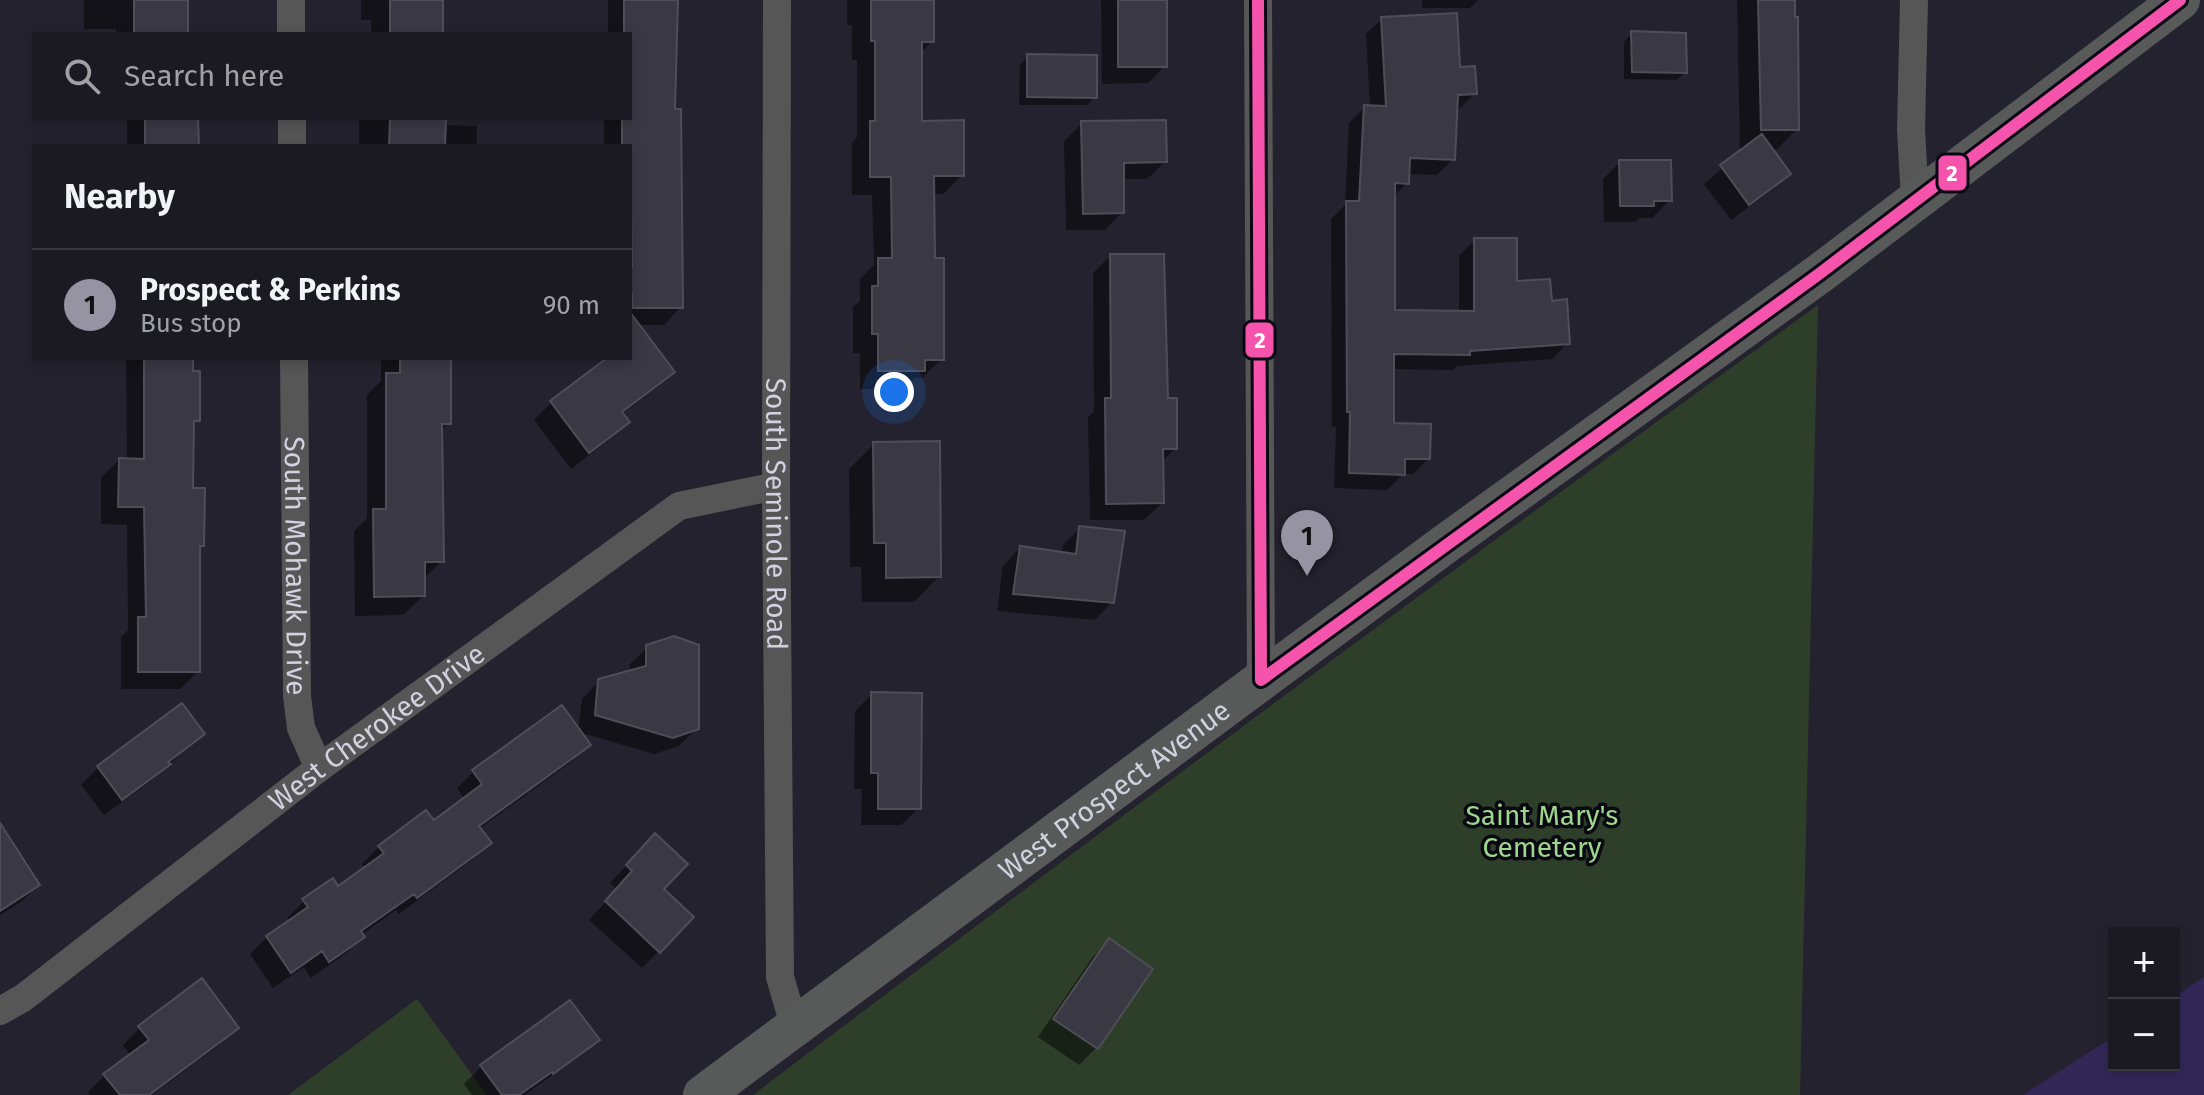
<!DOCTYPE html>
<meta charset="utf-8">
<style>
:root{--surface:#1b1a22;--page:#24232a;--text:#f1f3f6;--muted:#a0a1a5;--line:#393840;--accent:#9694a2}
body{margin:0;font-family:"Fira Sans",sans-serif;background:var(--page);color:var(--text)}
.controls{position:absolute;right:24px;bottom:24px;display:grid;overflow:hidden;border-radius:0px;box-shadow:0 4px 12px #0003}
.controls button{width:72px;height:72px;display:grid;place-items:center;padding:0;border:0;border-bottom:2px solid var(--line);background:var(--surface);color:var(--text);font:40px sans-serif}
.you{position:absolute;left:894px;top:392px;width:28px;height:28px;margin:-20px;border:6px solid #fff;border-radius:50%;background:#1a73e8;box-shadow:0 0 0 12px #1a73e833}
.badge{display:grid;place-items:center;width:52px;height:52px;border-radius:50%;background:var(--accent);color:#111;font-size:26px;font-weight:700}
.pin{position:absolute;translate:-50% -66px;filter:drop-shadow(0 2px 4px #0008)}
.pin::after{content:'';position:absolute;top:42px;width:28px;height:24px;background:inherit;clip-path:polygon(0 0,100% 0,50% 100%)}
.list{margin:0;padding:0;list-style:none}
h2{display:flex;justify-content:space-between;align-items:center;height:104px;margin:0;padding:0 32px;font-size:34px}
h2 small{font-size:26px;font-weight:400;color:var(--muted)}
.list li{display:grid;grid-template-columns:52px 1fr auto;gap:24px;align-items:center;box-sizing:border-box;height:112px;padding:0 32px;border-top:2px solid var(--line)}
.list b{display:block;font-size:30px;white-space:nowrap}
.list p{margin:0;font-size:26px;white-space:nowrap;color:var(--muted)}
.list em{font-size:26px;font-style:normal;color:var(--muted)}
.icon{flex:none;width:44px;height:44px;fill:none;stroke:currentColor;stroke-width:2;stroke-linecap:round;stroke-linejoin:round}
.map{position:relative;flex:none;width:2204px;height:1095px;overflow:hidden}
.search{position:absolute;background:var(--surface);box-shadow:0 4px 12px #0003;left:32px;top:32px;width:600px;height:88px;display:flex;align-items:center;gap:20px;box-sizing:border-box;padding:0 28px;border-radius:0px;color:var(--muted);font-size:30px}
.panel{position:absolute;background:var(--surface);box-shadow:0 4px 12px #0003;left:32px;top:144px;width:600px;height:216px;border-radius:0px}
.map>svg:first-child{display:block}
.green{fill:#2e3f29}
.water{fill:#332758}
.shadow{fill:#0007}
.building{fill:#3a3843;stroke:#4f4d58;stroke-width:2}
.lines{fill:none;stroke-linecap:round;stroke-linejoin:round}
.street{stroke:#555655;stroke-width:28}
.secondary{stroke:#575a58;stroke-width:40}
.bus-1-casing{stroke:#0a0813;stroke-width:18}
.bus-1{stroke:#f653ac;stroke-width:12}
.labels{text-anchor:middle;stroke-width:7;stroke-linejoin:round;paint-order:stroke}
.street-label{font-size:28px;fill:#d3d1e1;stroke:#0a0813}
.park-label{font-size:28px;fill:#9dd78b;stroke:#0a0813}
.line-badge{stroke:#0a0813;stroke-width:3}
.badge-label{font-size:22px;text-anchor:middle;font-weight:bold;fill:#fff}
</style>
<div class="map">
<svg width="2204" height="1095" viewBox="0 0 2204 1095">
<rect width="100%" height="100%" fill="#24222e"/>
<path class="green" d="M 1818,305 L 1800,1095 L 753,1095 C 1105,827 1459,564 1818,305 Z
M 417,999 L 487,1095 L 288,1095 Z"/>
<path class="water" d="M 2204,977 L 2204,1095 L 2023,1095 L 2114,1036 L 2114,1065 L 2174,1065 L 2174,997 Z"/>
<path class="shadow" d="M 84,0 L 186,0 L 186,32 L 196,32 L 196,34 L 116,34 L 116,29 L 84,29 Z
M 361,0 L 442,0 L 443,34 L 371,34 L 371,20 L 361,20 Z
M 608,0 L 675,0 L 673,111 L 681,307 L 664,325 L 630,325 L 630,146 L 604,146 L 604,118 L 630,118 L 630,34 L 608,34 Z
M 847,0 L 932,0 L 932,41 L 920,54 L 920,123 L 962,175 L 943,194 L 932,194 L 933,260 L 942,359 L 922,378 L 914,378 L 904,389 L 860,389 L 860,353 L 853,353 L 853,307 L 860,301 L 860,279 L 874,265 L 872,195 L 852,195 L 852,143 L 857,137 L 857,60 L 852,60 L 852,25 L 847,25 Z
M 1101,0 L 1168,0 L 1165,66 L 1148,83 L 1102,84 Z
M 1422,0 L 1478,0 L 1470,8 L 1422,8 Z
M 1737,0 L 1793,0 L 1797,129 L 1776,150 L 1771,150 L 1789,173 L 1771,191 L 1731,220 L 1704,184 L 1740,153 Z
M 1382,19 L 1458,69 L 1475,93 L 1459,109 L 1455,109 L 1453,159 L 1437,175 L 1408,174 L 1407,183 L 1393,197 L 1393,312 L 1459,312 L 1459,256 L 1475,240 L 1515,284 L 1550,303 L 1568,343 L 1552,359 L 1457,366 L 1453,370 L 1392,369 L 1392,425 L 1428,459 L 1413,474 L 1403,474 L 1387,490 L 1334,488 L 1336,427 L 1332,427 L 1331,219 L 1345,205 L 1349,123 L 1364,108 L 1370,108 L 1366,34 Z
M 1632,33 L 1685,72 L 1677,80 L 1624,79 L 1624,42 Z
M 1028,56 L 1095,97 L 1087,105 L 1019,105 L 1020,65 Z
M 127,118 L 196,118 L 197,146 L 127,146 Z
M 359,118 L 444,118 L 444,125 L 477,126 L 477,146 L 359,146 Z
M 1082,123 L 1165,162 L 1147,179 L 1122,179 L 1122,212 L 1105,230 L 1066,230 L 1064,141 Z
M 1620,162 L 1670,200 L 1652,218 L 1639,218 L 1635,222 L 1604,222 L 1603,179 Z
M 1110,256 L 1166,400 L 1175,449 L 1161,462 L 1162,503 L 1144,520 L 1090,520 L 1088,417 L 1094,412 L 1093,273 Z
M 630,343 L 673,372 L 655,389 L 622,414 L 627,422 L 610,439 L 571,469 L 534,420 L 551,403 L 610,358 L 630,358 Z
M 126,358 L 191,358 L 198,420 L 192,426 L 191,490 L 202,546 L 198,550 L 198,671 L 180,689 L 121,689 L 121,637 L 128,630 L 127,525 L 101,524 L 101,478 L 119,460 L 127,460 Z
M 381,358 L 448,358 L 449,423 L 440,431 L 442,561 L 423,579 L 423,596 L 403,615 L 355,616 L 354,531 L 367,518 L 367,395 L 381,381 Z
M 874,444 L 939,576 L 914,602 L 862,602 L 861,567 L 850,567 L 849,469 Z
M 1080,528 L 1112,602 L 1095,620 L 997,611 L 1003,566 L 1020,548 L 1062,554 L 1063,545 Z
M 648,647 L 697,728 L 679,746 L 654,754 L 579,732 L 588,745 L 571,762 L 479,829 L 489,843 L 472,860 L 399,914 L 396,910 L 361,935 L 362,937 L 345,954 L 311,978 L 304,967 L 273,988 L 250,954 L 267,937 L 289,922 L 287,918 L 304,901 L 338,888 L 366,869 L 362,864 L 379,847 L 433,822 L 465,800 L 457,788 L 474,771 L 578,731 L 582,699 L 599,681 L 630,672 L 630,664 Z
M 872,694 L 919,808 L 901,825 L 861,825 L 862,789 L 854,789 L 855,711 Z
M 202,734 L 151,781 L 104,815 L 81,785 L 98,768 Z
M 638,853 L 661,889 L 659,951 L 642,968 L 589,920 L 617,890 L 610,883 Z
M 0,861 L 38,885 L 21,902 L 0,915 Z
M 1109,941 L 1096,1048 L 1079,1065 L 1038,1037 L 1092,958 Z
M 570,1002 L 597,1039 L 580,1056 L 524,1095 L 472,1095 L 464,1084 L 481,1067 Z
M 140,1028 L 236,1028 L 219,1045 L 152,1095 L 90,1095 L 88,1092 L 105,1075 L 131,1056 L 123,1045 Z"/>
<path class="building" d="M 134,0 L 188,0 L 188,34 L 134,34 Z
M 390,0 L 443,0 L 443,34 L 390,34 Z
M 624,0 L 678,0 L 675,109 L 681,109 L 683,308 L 632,308 L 632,294 L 630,294 L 630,267 L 632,267 L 630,146 L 622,146 L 622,118 L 630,118 L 630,34 L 624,34 Z
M 871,0 L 934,0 L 934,42 L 922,42 L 922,121 L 964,120 L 964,176 L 934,176 L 935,258 L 944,258 L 944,360 L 925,360 L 925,371 L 878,371 L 878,334 L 872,334 L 872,286 L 878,286 L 878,258 L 892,258 L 891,177 L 870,177 L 870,121 L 875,121 L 875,41 L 871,41 Z
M 1118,0 L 1167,0 L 1167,67 L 1118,67 Z
M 1758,0 L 1795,0 L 1795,17 L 1798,17 L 1799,130 L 1761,130 Z
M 1457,13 L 1460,67 L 1475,66 L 1477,94 L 1458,95 L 1455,160 L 1410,158 L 1409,184 L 1395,183 L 1395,310 L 1474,311 L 1474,238 L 1517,238 L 1517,281 L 1550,279 L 1552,301 L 1567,299 L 1570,344 L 1470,351 L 1470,355 L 1394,354 L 1394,423 L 1431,424 L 1430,459 L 1405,459 L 1405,475 L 1349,473 L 1350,412 L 1347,412 L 1346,201 L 1359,201 L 1364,105 L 1386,106 L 1381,17 Z
M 1631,31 L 1686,33 L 1687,73 L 1632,72 Z
M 1027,54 L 1097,55 L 1097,98 L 1027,97 Z
M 145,118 L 198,118 L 199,146 L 145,146 Z
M 390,118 L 446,118 L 445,146 L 389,146 Z
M 1166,120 L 1167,162 L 1124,163 L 1124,213 L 1083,214 L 1081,121 Z
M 1762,134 L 1791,174 L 1749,205 L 1720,165 Z
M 1619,160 L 1671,160 L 1672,201 L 1654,201 L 1654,206 L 1620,206 Z
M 1110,254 L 1164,254 L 1168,398 L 1177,398 L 1177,449 L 1163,449 L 1164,503 L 1106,504 L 1105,398 L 1111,398 Z
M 630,312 L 675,372 L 622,412 L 630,422 L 589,453 L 550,401 L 607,358 L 630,358 Z
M 144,358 L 193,358 L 193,371 L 200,371 L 200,421 L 194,421 L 193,488 L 205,488 L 204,546 L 200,546 L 200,672 L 138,672 L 138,617 L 146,617 L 144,507 L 118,507 L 119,458 L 144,459 Z
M 400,358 L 451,358 L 451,424 L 442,424 L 444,562 L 425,562 L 425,596 L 374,597 L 373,509 L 386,509 L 386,373 L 400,373 Z
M 940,441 L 941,577 L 886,578 L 886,543 L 874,543 L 873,442 Z
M 1079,526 L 1125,531 L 1114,603 L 1013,594 L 1020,546 L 1076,554 Z
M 674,636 L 699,645 L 699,729 L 673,738 L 595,715 L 598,679 L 646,666 L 646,645 Z
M 871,692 L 922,693 L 921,809 L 878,809 L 878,773 L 871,773 Z
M 182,703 L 205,734 L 168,762 L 171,764 L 122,800 L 97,766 Z
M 562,705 L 591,745 L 479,826 L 492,843 L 417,898 L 414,894 L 361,931 L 365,937 L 329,962 L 322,951 L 291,973 L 266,936 L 308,907 L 302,899 L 333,878 L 338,886 L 384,853 L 378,846 L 426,810 L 434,820 L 482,784 L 472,770 Z
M 0,823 L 40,885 L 0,911 Z
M 655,833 L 688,864 L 664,889 L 694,917 L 660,953 L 605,901 L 632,871 L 626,865 Z
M 1109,938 L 1153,969 L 1098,1049 L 1053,1019 Z
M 202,978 L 239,1028 L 149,1095 L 120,1095 L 103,1074 L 149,1040 L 138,1026 Z
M 570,1000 L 600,1040 L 553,1074 L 552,1072 L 519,1095 L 502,1095 L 480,1065 Z"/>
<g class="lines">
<g class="street">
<path d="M 291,0 L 291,34"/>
<path id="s1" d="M 777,0 L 776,486 L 780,977 L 794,1025"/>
<path d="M 1258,0 L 1261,680"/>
<path d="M 1914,0 L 1911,129 L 1915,202"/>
<path d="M 292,118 L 292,146"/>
<path id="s2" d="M 294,358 L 297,696 L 301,728 L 319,768"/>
<path id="s3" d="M 0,1011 L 23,998 L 319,768 L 679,506 L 776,486"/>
</g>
<path class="secondary" id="s4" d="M 703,1095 L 1441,547 L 1819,274 L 2180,0"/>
<g class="bus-1-casing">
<path id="bus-1" d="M 1258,0 L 1261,680
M 1261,680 L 1819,274 L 2180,0"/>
</g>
<use href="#bus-1" class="bus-1"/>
</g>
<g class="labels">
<g class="street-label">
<text dy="10" stroke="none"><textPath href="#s1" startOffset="514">South Seminole Road</textPath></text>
<text dy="10" stroke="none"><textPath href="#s2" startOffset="208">South Mohawk Drive</textPath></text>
<text dy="10" stroke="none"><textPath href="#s3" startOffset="472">West Cherokee Drive</textPath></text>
<text dy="10" stroke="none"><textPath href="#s4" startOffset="512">West Prospect Avenue</textPath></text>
</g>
<g class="park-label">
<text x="1542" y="825">Saint Mary's<tspan x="1542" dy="32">Cemetery</tspan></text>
</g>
</g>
<g class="line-badge">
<rect x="1937" y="154" width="31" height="38" rx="8" fill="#f653ac"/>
<rect x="1244" y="321" width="31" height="38" rx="8" fill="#f653ac"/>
</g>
<g class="badge-label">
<text x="1952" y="181">2</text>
<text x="1260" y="348">2</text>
</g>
</svg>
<div class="controls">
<button>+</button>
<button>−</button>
</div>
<div class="you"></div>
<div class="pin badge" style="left:1307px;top:576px">1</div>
<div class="search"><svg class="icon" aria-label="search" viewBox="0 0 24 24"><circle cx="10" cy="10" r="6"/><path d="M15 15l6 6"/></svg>Search here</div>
<section class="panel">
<h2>Nearby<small></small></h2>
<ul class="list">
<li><span class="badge">1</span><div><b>Prospect &amp; Perkins</b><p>Bus stop</p></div><em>90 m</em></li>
</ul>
</section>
</div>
